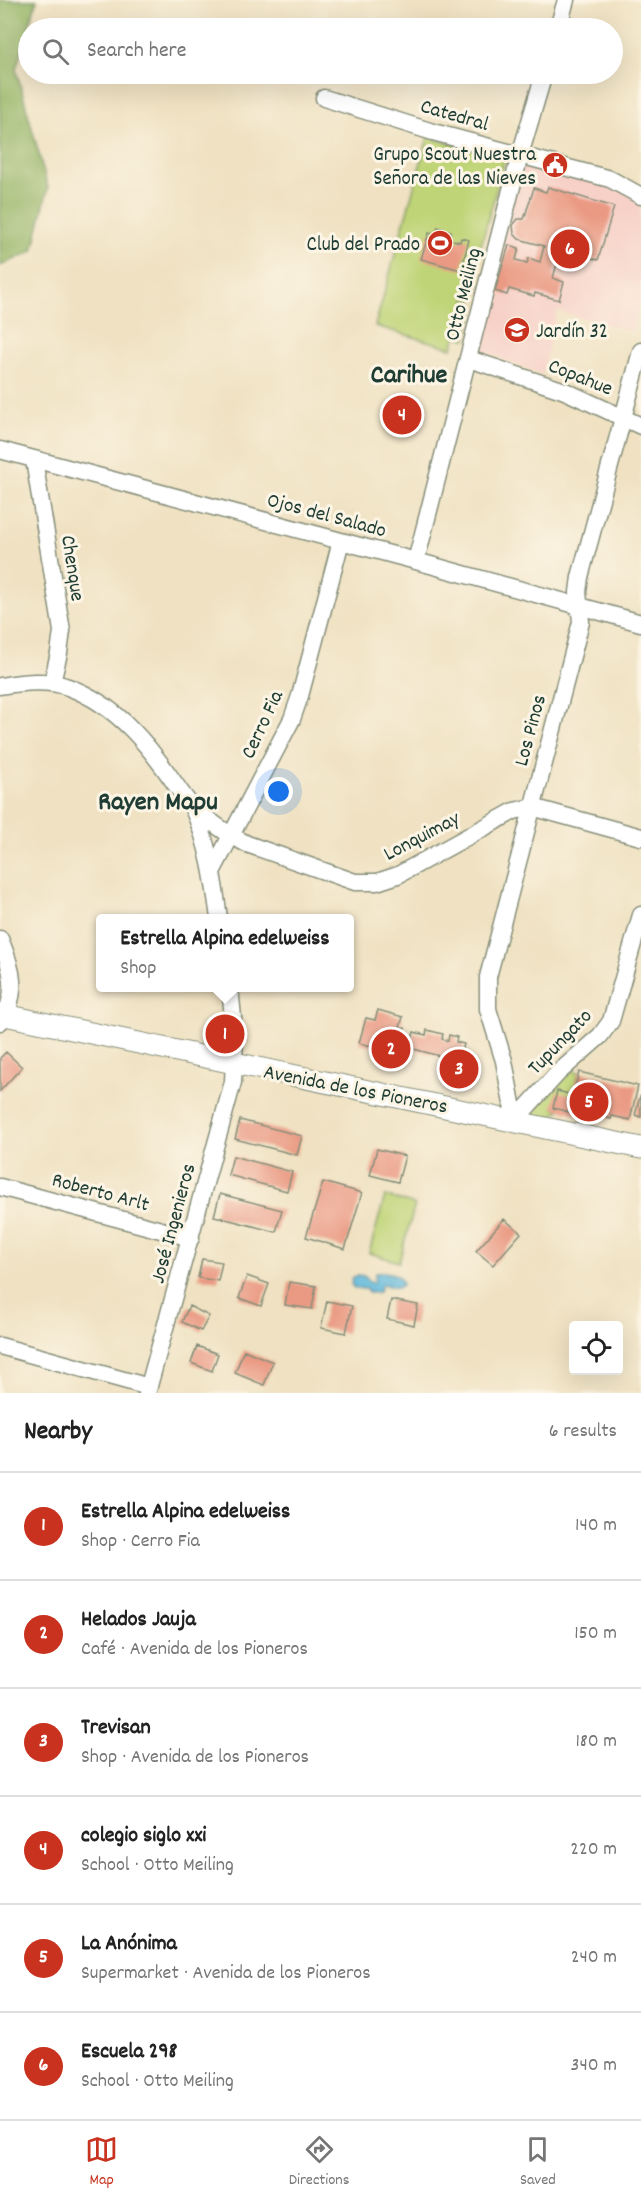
<!DOCTYPE html>
<meta charset="utf-8">
<style>
:root{--surface:#fff;--page:#f6f6f6;--text:#222;--muted:#767676;--line:#e0e0e0;--accent:#c8321e}
body{margin:0;font-family:Dekko,sans-serif;background:var(--page);color:var(--text)}
.controls{position:absolute;right:18px;bottom:18px;display:grid;overflow:hidden;border-radius:6px;box-shadow:0 6px 24px #0002}
.controls button{width:54px;height:54px;display:grid;place-items:center;padding:0;border:0;border-bottom:2px solid var(--line);background:var(--surface);color:var(--text);font:30px sans-serif}
.you{position:absolute;left:279px;top:792px;width:21px;height:21px;margin:-15px;border:4px solid #fff;border-radius:50%;background:#1a73e8;box-shadow:0 0 0 9px #1a73e833}
.badge{display:grid;place-items:center;width:39px;height:39px;border-radius:50%;background:var(--accent);color:#fff;font-size:20px;font-weight:700}
.pin{position:absolute;translate:-50% -50%;border:3px solid #fff;box-shadow:0 2px 6px #0006}
.popup{position:absolute;left:96px;top:914px;width:258px;height:78px;box-sizing:border-box;display:grid;place-content:center;border-radius:6px;background:var(--surface);filter:drop-shadow(0 2px 4px #0005);font-size:20px;white-space:nowrap;color:var(--muted)}
.popup b{font-size:22px;color:var(--text)}
.popup::after{content:'';position:absolute;left:50%;top:100%;margin-left:-12px;border:12px solid transparent;border-top-color:var(--surface)}
.list{margin:0;padding:0;list-style:none}
h2{display:flex;justify-content:space-between;align-items:center;height:78px;margin:0;padding:0 24px;font-size:26px}
h2 small{font-size:20px;font-weight:400;color:var(--muted)}
.list li{display:grid;grid-template-columns:39px 1fr auto;gap:18px;align-items:center;box-sizing:border-box;height:108px;padding:0 24px;border-top:2px solid var(--line)}
.list b{display:block;font-size:22px;white-space:nowrap}
.list p{margin:0;font-size:20px;white-space:nowrap;color:var(--muted)}
.list em{font-size:20px;font-style:normal;color:var(--muted)}
.icon{flex:none;width:33px;height:33px;fill:none;stroke:currentColor;stroke-width:2;stroke-linecap:round;stroke-linejoin:round}
.map{position:relative;flex:none;width:641px;height:1393px;overflow:hidden}
.search{position:absolute;background:var(--surface);box-shadow:0 6px 24px #0002;left:18px;right:18px;top:18px;height:66px;display:flex;align-items:center;gap:15px;box-sizing:border-box;padding:0 21px;border-radius:33px;color:var(--muted);font-size:22px}
.sheet{height:726px;background:var(--surface)}
nav{display:flex;justify-content:space-around;align-items:center;box-sizing:border-box;height:84px;border-top:2px solid var(--line);background:var(--surface);font-size:16px;color:var(--muted)}
nav a{display:grid;justify-items:center;gap:3px}
nav .on{color:var(--accent)}
.map>svg:first-child{display:block}
.built{fill:#f7d1c8}
.green{fill:#bfd477;stroke:#6f8856;stroke-width:1.5}
.forest{fill:#97b668;stroke:#5b7a4e;stroke-width:1.5}
.water{fill:#5db7da;stroke:#3e7a87;stroke-width:1.5}
.building{fill:#ea9a83}
.lines{fill:none;stroke-linecap:round;stroke-linejoin:round}
.minor-casing{stroke:#878f7a;stroke-width:19}
.major-casing{stroke:#878f7a;stroke-width:23}
.minor{stroke:#fff;stroke-width:16}
.major{stroke:#fff;stroke-width:21}
.labels{text-anchor:middle;stroke-width:6;stroke-linejoin:round;paint-order:stroke}
.street-label{font-size:21px;fill:#1f3d34;stroke:#fcf5e5}
.poi-label{font-size:21px;fill:#1f3d34;stroke:#fcf5e5;text-anchor:end}
.district-label{font-size:27px;font-weight:bold;fill:#1f3d34;stroke:#fcf5e5}
</style>
<div class="map">
<svg width="641" height="1393" viewBox="0 0 641 1393">
<rect width="100%" height="100%" fill="#fcf5e5"/>
<filter id="ink" filterUnits="userSpaceOnUse"><feTurbulence type="fractalNoise" baseFrequency=".0167" numOctaves="2"/><feDisplacementMap in="SourceGraphic" scale="12" xChannelSelector="R" yChannelSelector="G"/><feConvolveMatrix kernelMatrix="1 2 1 2 8 2 1 2 1" color-interpolation-filters="sRGB"/></filter>
<filter id="wash" filterUnits="userSpaceOnUse"><feTurbulence type="fractalNoise" baseFrequency=".008" numOctaves="4" result="noise"/><feDisplacementMap in="SourceGraphic" scale="24" xChannelSelector="R" yChannelSelector="G"/><feGaussianBlur stdDeviation="1.35" result="paint"/><feColorMatrix in="noise" values="0 0 0 0 0 0 0 0 0 0 0 0 0 0 0 0 0 1.4 0 .05"/><feComposite in="paint" operator="in"/></filter>
<g filter="url(#wash)">
<rect width="100%" height="100%" fill="#efe1c1"/>
<path class="built" d="M 522,159 L 616,184 L 641,203 L 641,298 L 632,331 L 557,311 L 542,375 L 478,349 Z"/>
<path class="green" d="M 428,137 L 505,159 L 473,274 L 479,276 L 473,301 L 466,299 L 465,303 L 475,306 L 466,339 L 456,336 L 452,348 L 375,326 Z
M 570,1070 L 579,1072 L 573,1095 L 554,1108 L 560,1110 L 546,1121 L 533,1118 L 530,1111 Z
M 385,1196 L 415,1205 L 399,1262 L 369,1253 Z"/>
<path class="forest" d="M 0,0 L 37,0 L 16,69 L 48,188 L 33,251 L 0,266 Z"/>
<path class="water" d="M 384,1272 C 394,1274 401,1274 402,1285 L 397,1288 L 382,1284 L 379,1292 L 369,1293 L 366,1289 L 354,1288 L 351,1284 L 352,1278 L 358,1275 L 364,1276 L 371,1283 L 374,1282 L 375,1273 Z"/>
<g id="blocks">
<path class="building" d="M 548,187 L 614,207 L 598,260 L 561,249 L 553,278 L 564,282 L 559,300 L 535,293 L 534,296 L 509,289 L 507,295 L 495,291 L 509,245 L 519,248 L 516,260 L 527,263 L 529,258 L 540,262 L 544,246 L 519,239 L 514,234 L 513,225 L 518,219 L 524,219 L 534,188 L 546,192 Z
M 438,227 L 451,231 L 449,239 L 460,242 L 461,238 L 469,240 L 461,270 L 421,259 L 429,233 L 435,235 Z
M 378,1010 L 403,1017 L 400,1027 L 405,1028 L 397,1058 L 378,1053 L 379,1048 L 359,1043 L 366,1018 L 375,1020 Z
M 427,1030 L 443,1034 L 442,1039 L 448,1041 L 449,1035 L 457,1037 L 456,1042 L 464,1044 L 460,1060 L 474,1064 L 470,1079 L 443,1072 L 447,1058 L 410,1048 L 414,1032 L 426,1035 Z
M 6,1052 L 22,1067 L 0,1091 L 0,1058 Z
M 579,1072 L 638,1086 L 630,1120 L 612,1116 L 611,1119 L 603,1117 L 604,1113 L 579,1108 L 577,1114 L 553,1108 L 557,1091 L 573,1095 Z
M 640,1096 L 641,1096 L 641,1117 L 635,1115 Z
M 240,1120 L 302,1136 L 297,1155 L 235,1139 Z
M 377,1149 L 405,1156 L 398,1182 L 370,1175 Z
M 233,1156 L 292,1172 L 287,1191 L 228,1175 Z
M 323,1182 L 362,1193 L 345,1249 L 306,1237 Z
M 220,1194 L 282,1210 L 276,1232 L 214,1216 Z
M 504,1219 L 521,1233 L 493,1265 L 476,1251 Z
M 202,1259 L 222,1262 L 218,1281 L 198,1278 Z
M 247,1276 L 269,1284 L 261,1306 L 239,1298 Z
M 289,1282 L 316,1286 L 312,1309 L 285,1305 Z
M 391,1300 L 418,1305 L 414,1325 L 387,1319 Z
M 327,1301 L 352,1306 L 346,1333 L 321,1328 Z
M 189,1306 L 209,1316 L 201,1331 L 182,1322 Z
M 197,1346 L 218,1354 L 212,1371 L 191,1363 Z
M 244,1350 L 273,1362 L 264,1385 L 235,1373 Z"/>
</g>
</g>
<g filter="url(#ink)">
<use href="#blocks" fill-opacity="0" stroke="#878f7a" stroke-width="1.5"/>
<g class="lines">
<g class="minor-casing">
<path id="minor" d="M 558,28 L 566,0
M 324,98 L 433,132 L 610,179 L 641,196
M 469,359 L 565,391 L 641,426
M 0,450 L 416,561 L 641,623
M 34,460 L 62,631 L 59,653 L 52,683
M 416,561 L 520,155 L 544,74
M 0,686 C 22,682 47,679 68,687 C 118,705 150,747 178,788 C 183,796 190,803 194,811 C 209,845 214,882 219,918
M 193,809 L 230,835 L 247,844 L 355,882 L 377,882 L 398,875 L 514,811 L 532,807 L 641,837
M 213,870 L 292,719 L 300,696 L 341,541
M 0,939 C 12,967 20,995 0,1022
M 515,1120 L 504,1061 L 488,1009 L 488,977 L 581,622 L 578,592 L 580,577 L 641,351
M 515,1120 L 558,1073 L 600,1036 L 611,1021 L 641,915
M 0,1187 L 191,1238
M 0,1346 L 149,1387
M 147,1393 L 233,1082 L 235,1037 L 230,988"/>
</g>
<g class="major-casing">
<path id="major" d="M 0,1014 L 641,1148"/>
</g>
<use href="#minor" class="minor"/>
<use href="#major" class="major"/>
</g>
</g>
<defs>
<g id="civic-disc" transform="scale(1.35)"><circle r="9.5" fill="#c8321e" stroke="#fcf5e5"/><path d="M-.6-6.5H3V-4.5H.6V-3L4-1V1h2V6H-6V1h2V-1L-.6-3ZM-1.2 2.5V6h2.4V2.5Z" fill="#fff"/></g>
<g id="stadium-disc" transform="scale(1.35)"><circle r="9.5" fill="#c8321e" stroke="#fcf5e5"/><path d="M0-5a6.5 5 0 1 0 0 10a6.5 5 0 1 0 0-10ZM-3.5-1.8h7v3.6h-7Z" fill="#fff"/></g>
<g id="school-disc" transform="scale(1.35)"><circle r="9.5" fill="#c8321e" stroke="#fcf5e5"/><path d="M0-5L7-2L0 1L-7-2ZM-4 1L0 2.5L4 1V4Q0 6-4 4Z" fill="#fff"/></g>
</defs>
<g fill-rule="evenodd">
<use href="#civic-disc" x="555" y="165"/>
<use href="#stadium-disc" x="440" y="243"/>
<use href="#school-disc" x="517" y="330"/>
</g>
<g class="labels">
<g class="street-label">
<text transform="translate(455 114) rotate(16)" y="7">Catedral</text>
<text transform="translate(462 294) rotate(-76)" y="7">Otto Meiling</text>
<text transform="translate(581 376) rotate(22)" y="7">Copahue</text>
<text transform="translate(327 514) rotate(15)" y="7">Ojos del Salado</text>
<text transform="translate(74 568) rotate(81)" y="7">Chenque</text>
<text transform="translate(261 724) rotate(-65)" y="7">Cerro Fia</text>
<text transform="translate(529 730) rotate(-75)" y="7">Los Pinos</text>
<text transform="translate(421 835) rotate(-28)" y="7">Lonquimay</text>
<text transform="translate(559 1041) rotate(-46)" y="7">Tupungato</text>
<text transform="translate(356 1088) rotate(11)" y="7">Avenida de los Pioneros</text>
<text transform="translate(101 1191) rotate(15)" y="7">Roberto Arlt</text>
<text transform="translate(172 1223) rotate(-75)" y="7">José Ingenieros</text>
</g>
<g class="poi-label">
<text x="536" y="160">Grupo Scout Nuestra<tspan x="536" dy="24">Señora de las Nieves</tspan></text>
<text x="420" y="250">Club del Prado</text>
<text x="536" y="337" text-anchor="start">Jardín 32</text>
</g>
<g class="district-label">
<text x="409" y="382">Carihue</text>
<text x="158" y="809">Rayen Mapu</text>
</g>
</g>
</svg>
<div class="controls">
<button><svg class="icon" aria-label="locate" viewBox="0 0 24 24"><circle cx="12" cy="12" r="6"/><path d="M12 2v4M12 18v4M2 12h4M18 12h4"/></svg></button>
</div>
<div class="you"></div>
<div class="pin badge" style="left:225px;top:1034px">1</div>
<div class="popup"><b>Estrella Alpina edelweiss</b>Shop</div>
<div class="pin badge" style="left:391px;top:1049px">2</div>
<div class="pin badge" style="left:459px;top:1069px">3</div>
<div class="pin badge" style="left:402px;top:415px">4</div>
<div class="pin badge" style="left:589px;top:1102px">5</div>
<div class="pin badge" style="left:570px;top:249px">6</div>
<div class="search"><svg class="icon" aria-label="search" viewBox="0 0 24 24"><circle cx="10" cy="10" r="6"/><path d="M15 15l6 6"/></svg>Search here</div>
</div>
<section class="sheet">
<h2>Nearby<small>6 results</small></h2>
<ul class="list">
<li><span class="badge">1</span><div><b>Estrella Alpina edelweiss</b><p>Shop · Cerro Fia</p></div><em>140 m</em></li>
<li><span class="badge">2</span><div><b>Helados Jauja</b><p>Café · Avenida de los Pioneros</p></div><em>150 m</em></li>
<li><span class="badge">3</span><div><b>Trevisan</b><p>Shop · Avenida de los Pioneros</p></div><em>180 m</em></li>
<li><span class="badge">4</span><div><b>colegio siglo xxi</b><p>School · Otto Meiling</p></div><em>220 m</em></li>
<li><span class="badge">5</span><div><b>La Anónima</b><p>Supermarket · Avenida de los Pioneros</p></div><em>240 m</em></li>
<li><span class="badge">6</span><div><b>Escuela 298</b><p>School · Otto Meiling</p></div><em>340 m</em></li>
</ul>
</section>
<nav>
<a class="on"><svg class="icon" aria-label="map" viewBox="0 0 24 24"><path d="M3 6l6-2 6 2 6-2v14l-6 2-6-2-6 2zM9 4v14M15 6v14"/></svg>Map</a>
<a><svg class="icon" aria-label="directions" viewBox="0 0 24 24"><path d="M12 3l9 9-9 9-9-9zM9 14v-3h6M13 9l2 2-2 2"/></svg>Directions</a>
<a><svg class="icon" aria-label="saved" viewBox="0 0 24 24"><path d="M7 4h10v16l-5-4-5 4z"/></svg>Saved</a>
</nav>
